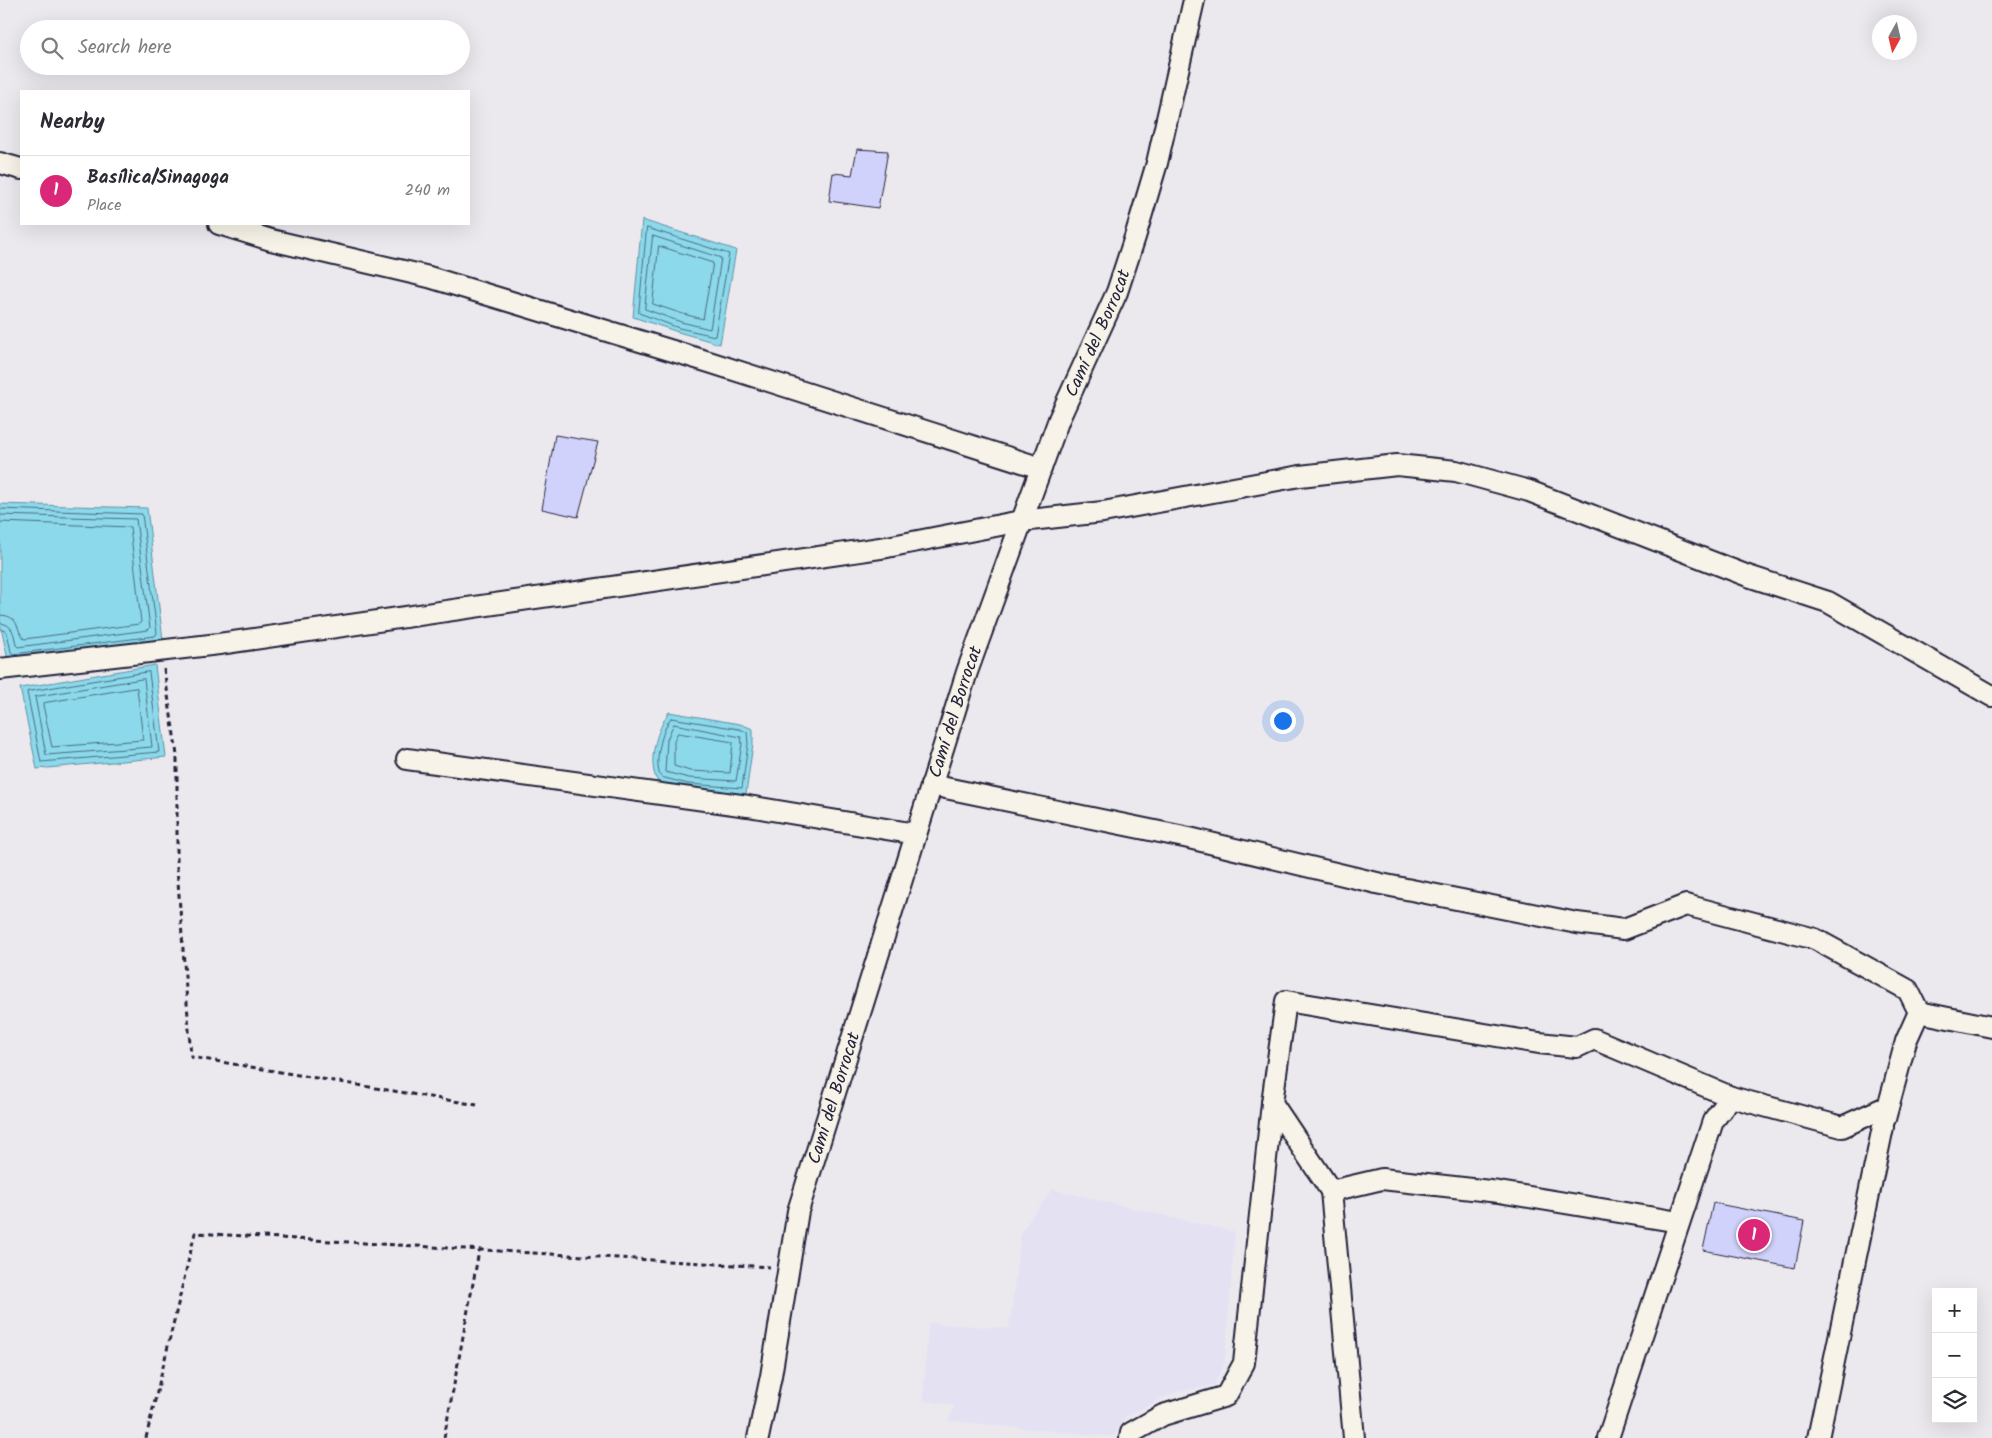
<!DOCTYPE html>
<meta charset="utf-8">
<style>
:root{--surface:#fff;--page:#f2f2f3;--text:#2b2b33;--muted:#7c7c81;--line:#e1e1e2;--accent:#db2777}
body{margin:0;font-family:Kalam,sans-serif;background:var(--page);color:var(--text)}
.controls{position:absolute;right:15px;bottom:15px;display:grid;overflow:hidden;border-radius:0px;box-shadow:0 5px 20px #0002}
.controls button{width:45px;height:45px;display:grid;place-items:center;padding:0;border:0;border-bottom:1px solid var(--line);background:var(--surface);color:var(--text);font:25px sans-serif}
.compass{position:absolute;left:1872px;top:15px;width:45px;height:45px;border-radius:50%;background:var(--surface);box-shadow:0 5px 20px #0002;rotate:188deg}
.you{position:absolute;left:1282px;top:720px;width:18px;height:18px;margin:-12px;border:4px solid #fff;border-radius:50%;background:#1a73e8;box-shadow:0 0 0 8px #1a73e833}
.badge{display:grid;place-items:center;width:32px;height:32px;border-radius:50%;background:var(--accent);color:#fff;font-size:16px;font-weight:700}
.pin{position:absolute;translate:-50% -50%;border:2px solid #fff;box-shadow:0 1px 5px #0006}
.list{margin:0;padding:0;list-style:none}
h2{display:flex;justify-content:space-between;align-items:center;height:65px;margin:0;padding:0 20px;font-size:21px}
h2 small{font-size:16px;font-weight:400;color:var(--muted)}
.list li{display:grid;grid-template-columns:32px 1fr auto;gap:15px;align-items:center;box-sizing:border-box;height:70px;padding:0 20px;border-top:1px solid var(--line)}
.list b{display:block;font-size:19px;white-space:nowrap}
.list p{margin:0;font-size:16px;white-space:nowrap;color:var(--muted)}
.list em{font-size:16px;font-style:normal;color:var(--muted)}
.icon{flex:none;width:28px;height:28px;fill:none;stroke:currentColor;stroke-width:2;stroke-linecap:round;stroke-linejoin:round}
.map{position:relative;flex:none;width:1992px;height:1438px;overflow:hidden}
.search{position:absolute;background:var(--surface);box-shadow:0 5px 20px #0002;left:20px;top:20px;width:450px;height:55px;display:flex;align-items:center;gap:12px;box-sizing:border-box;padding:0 18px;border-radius:28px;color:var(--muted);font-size:19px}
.panel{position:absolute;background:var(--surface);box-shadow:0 5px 20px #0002;left:20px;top:90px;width:450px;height:135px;border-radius:0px}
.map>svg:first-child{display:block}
.built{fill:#e4e2f2}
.water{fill:#8bd9ea;stroke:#6190a4}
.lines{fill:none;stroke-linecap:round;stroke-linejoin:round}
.shore{stroke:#4c6b81;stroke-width:1}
.building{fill:#d1d2fb;stroke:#22223b}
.minor-casing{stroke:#22223b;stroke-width:24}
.path{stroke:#22223b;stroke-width:3;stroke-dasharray:5 4;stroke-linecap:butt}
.minor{stroke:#f7f3e8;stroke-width:20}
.labels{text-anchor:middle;stroke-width:4;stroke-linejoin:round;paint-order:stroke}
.street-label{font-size:18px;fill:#22223b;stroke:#f7f3e8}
</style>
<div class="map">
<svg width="1992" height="1438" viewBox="0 0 1992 1438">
<rect width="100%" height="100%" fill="#ece9ee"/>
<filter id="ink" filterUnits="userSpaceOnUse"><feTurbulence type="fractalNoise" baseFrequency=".02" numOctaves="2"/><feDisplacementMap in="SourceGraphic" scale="10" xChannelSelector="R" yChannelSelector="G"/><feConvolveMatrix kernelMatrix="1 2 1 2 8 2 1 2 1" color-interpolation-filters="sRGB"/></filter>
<g filter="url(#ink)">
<path class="built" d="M 1052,1189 L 1235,1232 L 1225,1362 L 1215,1385 L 1176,1392 L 1125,1417 L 1114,1437 L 948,1421 L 954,1405 L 923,1401 L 928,1323 L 1009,1328 L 1021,1231 Z"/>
<path class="water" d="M 642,220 L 736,250 L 720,344 L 678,332 L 633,317 Z
M 0,504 L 147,508 L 163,640 L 8,660 L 0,623 Z
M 155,665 L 166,757 L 37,769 L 20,688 Z
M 669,712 L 740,724 L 753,729 L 753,744 L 746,794 L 687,789 L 658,782 C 646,763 657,729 669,712 Z"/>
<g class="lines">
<path class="shore" d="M 647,228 L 729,254 L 715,336 L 679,328 L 639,313 Z
M 653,236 L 721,258 L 710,329 L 681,322 L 645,309 Z
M 659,246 L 713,263 L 703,319 L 683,314 L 653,304 Z
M 0,509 L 142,514 L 157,633 L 155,636 L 13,654 L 11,652 L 7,632 L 0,629
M 0,515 L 136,519 L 150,628 L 148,630 L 18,647 L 16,645 C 14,634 13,624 0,623
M 0,522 L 130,527 L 141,622 L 139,624 L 24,639 C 15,628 20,616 0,615
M 149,672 L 159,752 L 41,762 L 27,692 Z
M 144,679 L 152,747 L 46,755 L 35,697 Z
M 137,688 L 143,740 L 52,747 L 43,705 L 44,703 Z
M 671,718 L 739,729 L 747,732 L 748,744 L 742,788 L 688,784 L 661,777 C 653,764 662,729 671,718 Z
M 674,724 L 741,737 L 742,744 L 736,781 L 689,778 L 665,772 L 667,740 Z
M 678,733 L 733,742 L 730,773 L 690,771 L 674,766 L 674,742 Z"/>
</g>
<path class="building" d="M 857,149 L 888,151 L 878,208 L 829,201 L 833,173 L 852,175 Z
M 555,435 L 598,442 L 578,517 L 542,509 Z
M 1713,1203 L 1804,1221 L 1795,1268 L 1703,1250 Z"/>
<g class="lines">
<g class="minor-casing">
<g id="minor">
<path d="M 0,163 L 21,169"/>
<path d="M 219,224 L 271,240 L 429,277 L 709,362 L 1041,468"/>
<path d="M 0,669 L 219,644 L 887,547 L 1021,521 L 1103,512 L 1300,476 L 1397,465 L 1456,471 L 1529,491 L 1748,576 L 1828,602 L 1992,696"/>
<path d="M 407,759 L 748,806 L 916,834"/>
<path d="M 931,785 L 1189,838 L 1381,884 L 1577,923 L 1624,929 L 1686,905 L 1815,939 L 1908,990 L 1919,1012"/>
<path d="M 1885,1119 L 1906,1041 L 1919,1012 L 1992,1027"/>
<path d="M 1331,1191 L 1272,1103 L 1286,1001 L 1539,1043 L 1577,1047 L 1594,1039 L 1731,1097"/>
<path id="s1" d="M 758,1438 L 771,1376 L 798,1211 L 967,672 L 1059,419 L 1117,292 L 1135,237 L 1157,163 L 1194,0"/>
<path d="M 1130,1438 L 1131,1433 L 1163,1415 L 1226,1396 L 1244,1363 L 1272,1103"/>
<path d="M 1354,1438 L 1331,1191 L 1382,1179 L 1499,1192 L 1679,1222"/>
<path d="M 1608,1438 L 1713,1121 L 1731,1097 L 1842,1127 L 1888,1106"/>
<path d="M 1818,1438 L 1883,1127"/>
</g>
</g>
<path class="path" d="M 164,669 L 177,755 L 177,868 L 191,1057 L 477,1105
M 146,1438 L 195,1233 L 770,1267
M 444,1438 L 479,1251"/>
<use href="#minor" class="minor"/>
</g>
</g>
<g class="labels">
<g class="street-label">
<text dy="6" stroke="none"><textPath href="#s1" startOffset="1159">Camí del Borrocat</textPath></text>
<text dy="6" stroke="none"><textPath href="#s1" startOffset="754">Camí del Borrocat</textPath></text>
<text dy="6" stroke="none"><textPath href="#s1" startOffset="349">Camí del Borrocat</textPath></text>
</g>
</g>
</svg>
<div class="controls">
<button>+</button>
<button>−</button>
<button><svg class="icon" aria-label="layers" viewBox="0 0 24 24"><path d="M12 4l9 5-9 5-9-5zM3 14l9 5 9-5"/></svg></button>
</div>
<svg class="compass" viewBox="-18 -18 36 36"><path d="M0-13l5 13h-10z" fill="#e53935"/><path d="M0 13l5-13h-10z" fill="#7c7c81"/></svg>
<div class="you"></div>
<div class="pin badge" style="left:1754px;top:1235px">1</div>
<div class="search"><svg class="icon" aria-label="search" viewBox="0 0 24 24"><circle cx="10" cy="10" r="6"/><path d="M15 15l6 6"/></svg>Search here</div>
<section class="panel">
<h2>Nearby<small></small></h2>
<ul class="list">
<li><span class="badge">1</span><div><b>Basílica/Sinagoga</b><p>Place</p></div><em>240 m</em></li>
</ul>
</section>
</div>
